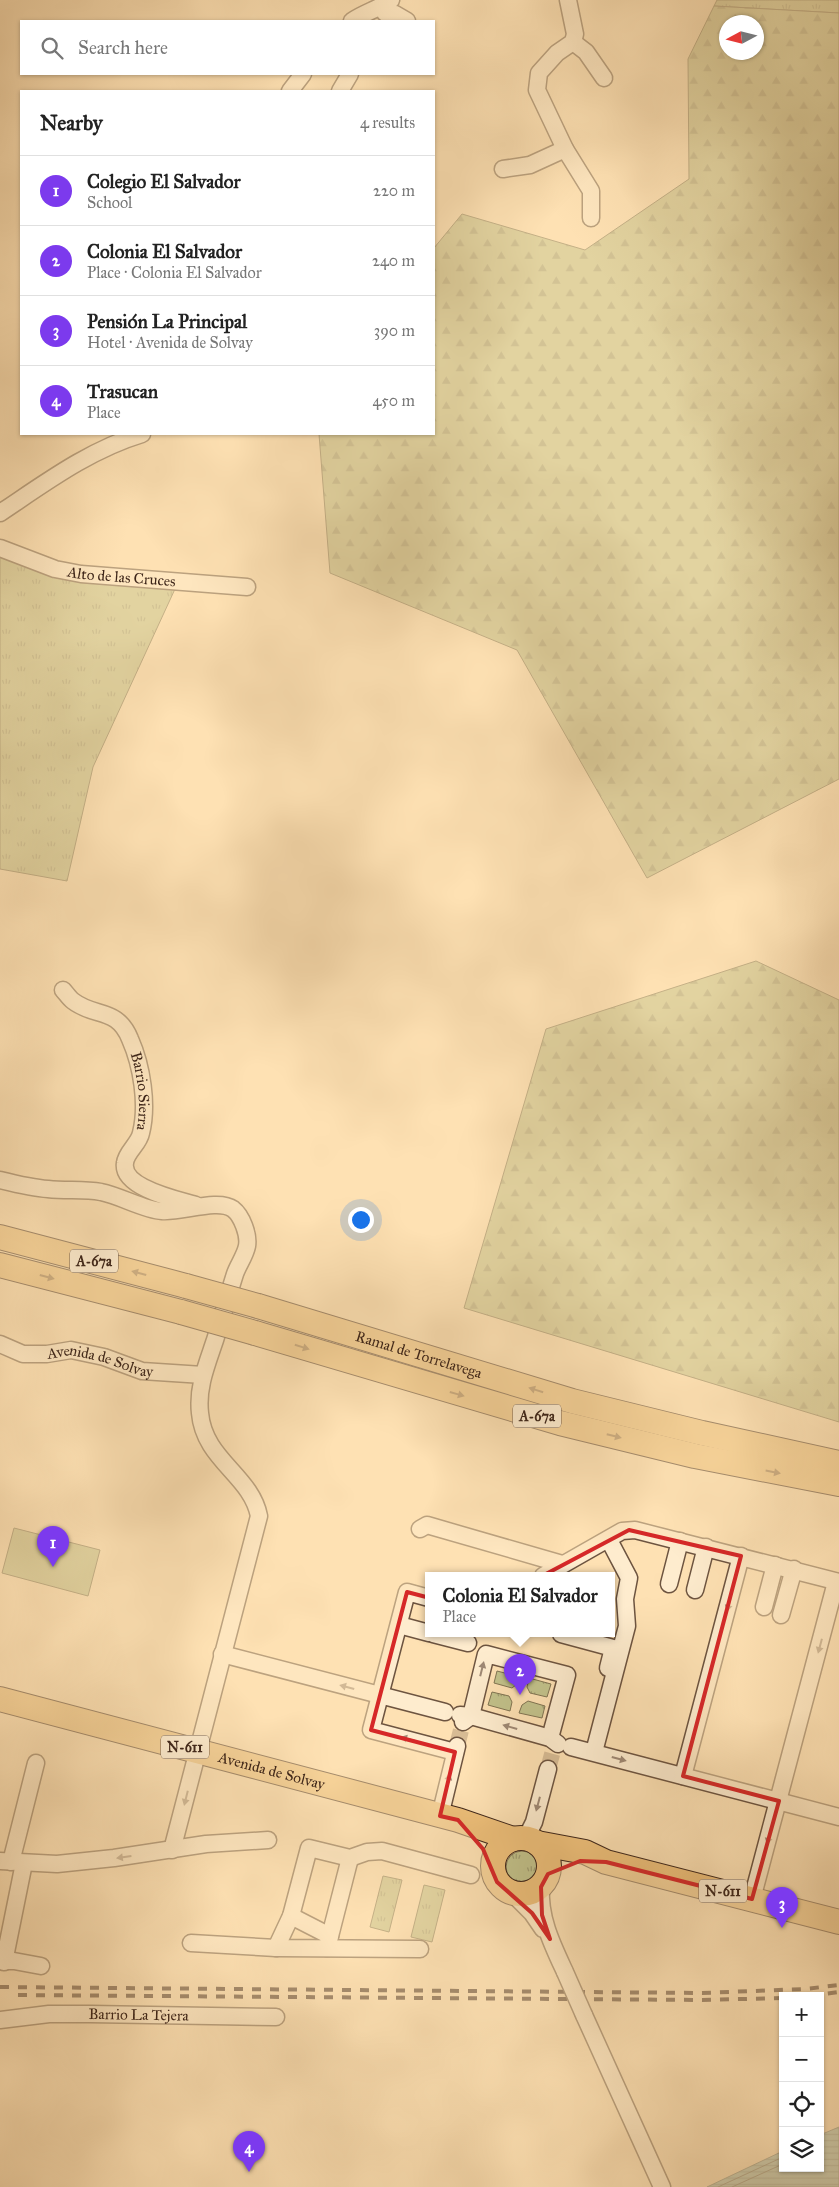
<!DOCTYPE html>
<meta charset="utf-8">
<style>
:root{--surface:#fff;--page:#f2f2f2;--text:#222;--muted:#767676;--line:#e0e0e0;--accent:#7c3aed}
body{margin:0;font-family:"IM FELL Great Primer",serif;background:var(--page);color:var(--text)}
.controls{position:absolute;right:15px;bottom:15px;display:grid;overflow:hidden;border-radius:0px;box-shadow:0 1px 4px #0004}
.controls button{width:45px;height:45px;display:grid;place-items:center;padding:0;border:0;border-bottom:1px solid var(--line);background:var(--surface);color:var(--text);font:25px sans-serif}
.compass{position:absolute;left:719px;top:15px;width:45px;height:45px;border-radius:50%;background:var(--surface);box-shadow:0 1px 4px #0004;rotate:263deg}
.you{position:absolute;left:360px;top:1219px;width:18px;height:18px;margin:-12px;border:4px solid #fff;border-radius:50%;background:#1a73e8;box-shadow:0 0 0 8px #1a73e833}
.badge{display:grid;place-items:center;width:32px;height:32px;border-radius:50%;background:var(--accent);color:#fff;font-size:16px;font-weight:700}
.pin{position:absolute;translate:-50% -41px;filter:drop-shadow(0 1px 2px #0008)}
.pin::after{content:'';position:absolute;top:26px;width:18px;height:15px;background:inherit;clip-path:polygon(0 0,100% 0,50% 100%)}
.popup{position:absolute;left:425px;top:1572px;width:190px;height:65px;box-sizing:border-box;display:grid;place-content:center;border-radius:0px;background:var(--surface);filter:drop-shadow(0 1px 4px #0005);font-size:16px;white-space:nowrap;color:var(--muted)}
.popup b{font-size:19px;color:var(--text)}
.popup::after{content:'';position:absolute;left:50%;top:100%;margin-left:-10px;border:10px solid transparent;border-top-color:var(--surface)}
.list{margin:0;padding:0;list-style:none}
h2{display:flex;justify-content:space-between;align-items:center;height:65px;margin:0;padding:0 20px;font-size:21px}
h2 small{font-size:16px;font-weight:400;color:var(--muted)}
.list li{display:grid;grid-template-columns:32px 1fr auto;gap:15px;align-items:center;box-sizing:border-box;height:70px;padding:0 20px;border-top:1px solid var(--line)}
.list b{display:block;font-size:19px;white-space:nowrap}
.list p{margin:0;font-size:16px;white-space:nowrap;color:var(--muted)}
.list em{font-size:16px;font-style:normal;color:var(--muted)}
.icon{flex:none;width:28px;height:28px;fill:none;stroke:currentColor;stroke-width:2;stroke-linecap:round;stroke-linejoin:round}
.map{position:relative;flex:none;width:839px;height:2187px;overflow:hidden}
.search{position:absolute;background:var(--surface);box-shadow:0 1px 4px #0004;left:20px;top:20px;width:415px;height:55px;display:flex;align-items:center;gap:12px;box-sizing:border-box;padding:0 18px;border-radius:0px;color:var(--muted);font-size:19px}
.panel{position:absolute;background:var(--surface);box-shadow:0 1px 4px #0004;left:20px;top:90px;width:415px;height:345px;border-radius:0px}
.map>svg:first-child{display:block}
.grass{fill:url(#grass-tufts);stroke:#807452}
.forest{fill:url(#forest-firs);stroke:#807452;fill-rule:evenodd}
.pitch{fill:#c2c28b;stroke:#807452}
.water{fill:url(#water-rules);stroke:#788073}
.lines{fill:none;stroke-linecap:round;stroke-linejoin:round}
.shore{stroke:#6e7164;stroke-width:1}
.minor-tunnel{stroke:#d7bb94;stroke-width:16;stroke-dasharray:16 8;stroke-linecap:butt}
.minor-casing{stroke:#6d5440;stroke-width:19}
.highway-casing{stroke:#3d2519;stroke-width:26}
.minor{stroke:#feecce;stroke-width:16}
.highway{stroke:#efc07a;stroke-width:24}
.rail{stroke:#3d2519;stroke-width:4;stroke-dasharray:9 9;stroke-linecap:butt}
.minor-bridge-casing{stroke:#6d5440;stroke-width:19;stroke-linecap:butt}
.highway-bridge-casing{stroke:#3d2519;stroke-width:26;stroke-linecap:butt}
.minor-bridge{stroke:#feecce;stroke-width:16}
.highway-bridge{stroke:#efc07a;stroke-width:24}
.oneway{fill:#96724a}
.oneway2{fill:#9e8874}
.marked{fill:none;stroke:#d62828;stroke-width:4;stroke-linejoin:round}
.labels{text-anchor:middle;stroke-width:4;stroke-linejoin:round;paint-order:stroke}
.shield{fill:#feecce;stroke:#77614f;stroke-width:1}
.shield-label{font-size:14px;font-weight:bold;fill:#3d2519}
.street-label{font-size:15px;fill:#3d2519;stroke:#feecce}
</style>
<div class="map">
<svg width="839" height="2187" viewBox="0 0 839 2187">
<defs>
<pattern id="grass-tufts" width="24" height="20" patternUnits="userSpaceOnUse" patternTransform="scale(1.25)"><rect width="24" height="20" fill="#c2c28b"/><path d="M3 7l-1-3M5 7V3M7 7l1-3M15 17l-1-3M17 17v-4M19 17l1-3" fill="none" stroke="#9f9d71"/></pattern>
<pattern id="forest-firs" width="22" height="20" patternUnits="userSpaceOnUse" patternTransform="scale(1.25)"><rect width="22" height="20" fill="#c2c28b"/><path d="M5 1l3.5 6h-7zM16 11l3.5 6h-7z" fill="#9f9d71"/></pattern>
<pattern id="water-rules" width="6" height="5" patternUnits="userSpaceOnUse" patternTransform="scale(1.25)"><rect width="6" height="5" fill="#a0bdaf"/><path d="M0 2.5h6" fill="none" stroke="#84998e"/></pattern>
</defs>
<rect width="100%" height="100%" fill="#fee1b3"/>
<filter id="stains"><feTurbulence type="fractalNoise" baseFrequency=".004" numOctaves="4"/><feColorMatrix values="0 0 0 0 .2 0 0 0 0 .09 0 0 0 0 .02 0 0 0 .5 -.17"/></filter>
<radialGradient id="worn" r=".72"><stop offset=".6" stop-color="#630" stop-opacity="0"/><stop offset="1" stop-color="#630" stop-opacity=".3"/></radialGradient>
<path class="grass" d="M 717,0 L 839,0 L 839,13 L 714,6 Z
M 0,552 L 175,589 L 93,767 L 67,881 L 0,869 Z
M 497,1671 L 520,1677 L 517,1684 L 512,1688 L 494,1683 Z
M 529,1678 L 551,1684 L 547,1697 L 530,1693 L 527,1687 Z
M 492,1692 L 509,1696 L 512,1702 L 510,1711 L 488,1705 Z
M 528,1701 L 545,1706 L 542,1718 L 519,1713 L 522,1705 Z
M506 1867a16 16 0 1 1 32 0a16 16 0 1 1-32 0Z
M 383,1876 L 402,1880 L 389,1932 L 370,1927 Z
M 424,1885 L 445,1890 L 432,1942 L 411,1937 Z"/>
<path class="forest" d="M 714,6 L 839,13 L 839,779 L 647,878 L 517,650 L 330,573 L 319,434 L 434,434 L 434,248 L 462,214 L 585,250 L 689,179 L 688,59 ZM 726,22 L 756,22 L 756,52 L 726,52 Z
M 756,961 L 839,1000 L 839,1422 L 464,1308 L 546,1029 Z"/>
<path class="pitch" d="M 14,1528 L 100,1550 L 88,1596 L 2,1573 Z"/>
<path class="water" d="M 839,2127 L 839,2187 L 707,2187 L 783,2151 L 783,2168 L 820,2168 L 820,2135 Z"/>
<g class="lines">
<path class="shore" d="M 718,2187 L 783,2157
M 732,2187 L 783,2164"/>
<path class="minor-tunnel" d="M 457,1746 L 463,1722
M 548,1769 L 554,1747"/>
<g class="minor-casing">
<g id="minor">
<path d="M 568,0 L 575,34 L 573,42 L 557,53 L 539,73 L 537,90 L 565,149 L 591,191 L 591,218"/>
<path d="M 385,13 L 395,14 L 407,21"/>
<path d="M 352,21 C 365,12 379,9 391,0"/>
<path d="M 573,42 L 586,52 L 604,78"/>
<path d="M 290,91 L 303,74"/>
<path d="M 340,91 L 350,74"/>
<path d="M 503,169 L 530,165 L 565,149"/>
<path d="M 0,513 C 45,483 89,450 142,434"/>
<path id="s1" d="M 0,548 L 55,569 L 81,574 L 247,587"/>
<path id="s2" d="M 63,990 C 66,993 69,998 73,1001 C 95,1018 117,1007 130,1039 C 142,1066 148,1105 141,1133 C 139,1144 126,1152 125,1163 C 121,1188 179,1200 196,1205"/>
<path d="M 0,1180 C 16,1184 32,1188 48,1189 C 66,1191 84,1189 101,1192 C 121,1196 144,1210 162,1211 C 181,1213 218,1198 233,1209 C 242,1216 249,1235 247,1246 C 245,1256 238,1265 235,1274 C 228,1296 222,1318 215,1340 C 207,1364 197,1387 200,1413 C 204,1460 251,1475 259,1516 L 172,1850"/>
<path id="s3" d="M 0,1344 L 23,1354 L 47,1354 L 71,1350 L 104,1357 L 142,1371 L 203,1375"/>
<path d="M 420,1529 L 427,1525 L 562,1564"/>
<path d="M 543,1576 L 622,1531 L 635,1530 L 839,1582"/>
<path d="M 669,1584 L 680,1541"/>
<path d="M 695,1590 L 706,1547"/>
<path d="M 429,1598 L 407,1592 L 371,1730 L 455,1752"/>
<path d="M 764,1607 L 775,1565"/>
<path d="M 781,1615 L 794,1569"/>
<path d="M 399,1625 L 429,1633"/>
<path d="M 433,1634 L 468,1643"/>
<path d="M 561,1634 L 613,1648 L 608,1668"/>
<path d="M 222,1654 L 445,1712"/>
<path d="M 460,1715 L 471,1716 L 550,1738 L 558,1744"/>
<path d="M 463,1722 L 471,1716 L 486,1654 L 567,1675 L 550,1738"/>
<path d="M 571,1747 L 839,1817"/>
<path d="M 594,1752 L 627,1626 L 625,1599 L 629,1578 L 609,1540"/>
<path d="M 683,1776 L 741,1556"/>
<path d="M 440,1816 L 457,1746"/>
<path d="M 526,1838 L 534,1822 L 548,1769"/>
<path d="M 0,1861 L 57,1864 L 114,1858 L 206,1844 L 268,1840"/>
<path d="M 11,1862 L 36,1763"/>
<path d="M 541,1887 C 539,1918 552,1944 565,1972"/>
<path d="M 512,1893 L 532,1913 L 543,1929"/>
<path d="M 752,1899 L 836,1582"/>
<path d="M 291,1916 L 330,1936"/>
<path d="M 191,1943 L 276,1948 L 420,1949"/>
<path d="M 276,1948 L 291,1916 L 309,1848 L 350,1858 L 367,1852 L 382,1851 L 471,1875"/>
<path d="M 327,1948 L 350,1858"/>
<path d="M 0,1961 L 14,1961 L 41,1966"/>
<path d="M 4,1962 L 24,1863"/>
<path d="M 584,2015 L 662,2187"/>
<path id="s4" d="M 0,2020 L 49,2014 L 90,2014 L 276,2017"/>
</g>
</g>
<g class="highway-casing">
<g id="highway">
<path d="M 0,1237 L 186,1286"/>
<path d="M 0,1265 L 181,1312"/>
<path id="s5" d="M 258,1306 L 572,1401 L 702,1433 L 839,1463"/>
<path d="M 255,1333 L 560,1423 L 695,1456 L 839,1484"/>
<path id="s6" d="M 0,1699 L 458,1820 L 513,1839"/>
<circle cx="521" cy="1866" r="28"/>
<path d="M 537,1843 L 585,1852 L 606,1862 L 839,1922"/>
</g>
</g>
<use href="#minor" class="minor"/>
<use href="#highway" class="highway"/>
<path class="rail" d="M 0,1987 L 702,1993 L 805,1989 L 839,1985
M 18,1995 L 702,2000 L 783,1998
M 810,1996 L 839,1992"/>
<g class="minor-bridge-casing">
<path id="minor-bridge" d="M 565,1972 L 584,2015"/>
</g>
<g class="highway-bridge-casing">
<path id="highway-bridge" d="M 186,1286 L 258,1306
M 181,1312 L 255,1333"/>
</g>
<use href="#minor-bridge" class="minor-bridge"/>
<use href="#highway-bridge" class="highway-bridge"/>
</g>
<defs><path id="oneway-solid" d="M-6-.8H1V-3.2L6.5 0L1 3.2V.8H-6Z" transform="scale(1.25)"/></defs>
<g class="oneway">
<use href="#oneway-solid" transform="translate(139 1273) rotate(-165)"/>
<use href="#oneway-solid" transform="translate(47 1277) rotate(15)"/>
<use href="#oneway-solid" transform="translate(302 1347) rotate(17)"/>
<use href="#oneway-solid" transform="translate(536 1390) rotate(-163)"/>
<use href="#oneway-solid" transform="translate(457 1394) rotate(16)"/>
<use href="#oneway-solid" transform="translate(614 1436) rotate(14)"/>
<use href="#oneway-solid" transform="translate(773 1472) rotate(11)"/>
</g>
<g class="oneway2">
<use href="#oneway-solid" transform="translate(729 1604) rotate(105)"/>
<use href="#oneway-solid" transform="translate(820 1646) rotate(105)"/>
<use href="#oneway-solid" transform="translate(482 1669) rotate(-76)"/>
<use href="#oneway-solid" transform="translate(347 1687) rotate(-165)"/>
<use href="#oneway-solid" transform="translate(510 1727) rotate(-164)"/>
<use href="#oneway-solid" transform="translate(408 1739) rotate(-165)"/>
<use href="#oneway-solid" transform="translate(619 1759) rotate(15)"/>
<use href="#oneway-solid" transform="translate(448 1781) rotate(-77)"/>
<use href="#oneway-solid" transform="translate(186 1798) rotate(104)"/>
<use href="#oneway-solid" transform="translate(538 1804) rotate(105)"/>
<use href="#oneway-solid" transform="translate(769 1837) rotate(105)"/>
<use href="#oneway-solid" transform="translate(124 1857) rotate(172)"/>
</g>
<path d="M0 0H839V2187H0ZM 629,1530 L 741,1556 L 683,1776 L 779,1801 L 752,1899 L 606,1862 L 580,1861 L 548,1874 L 541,1887 L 542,1915 L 550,1939 L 532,1913 L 497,1882 L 483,1849 L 458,1820 L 440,1816 L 455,1752 L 371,1730 L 407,1592 L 495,1615 L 534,1589 L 544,1575 Z" fill="#fee1b3" fill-opacity=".55" fill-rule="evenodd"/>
<path class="marked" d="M 629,1530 L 741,1556 L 683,1776 L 779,1801 L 752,1899 L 606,1862 L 580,1861 L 548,1874 L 541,1887 L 542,1915 L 550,1939 L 532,1913 L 497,1882 L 483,1849 L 458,1820 L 440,1816 L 455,1752 L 371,1730 L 407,1592 L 495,1615 L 534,1589 L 544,1575 Z"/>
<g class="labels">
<g class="shield">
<rect x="70" y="1249.5" width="48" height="23" rx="4"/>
<rect x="513" y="1404.5" width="48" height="23" rx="4"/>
<rect x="161" y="1735.5" width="48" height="23" rx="4"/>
<rect x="699" y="1879.5" width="48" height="23" rx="4"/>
</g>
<g class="shield-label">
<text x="94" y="1266">A-67a</text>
<text x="537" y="1421">A-67a</text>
<text x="185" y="1752">N-611</text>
<text x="723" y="1896">N-611</text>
</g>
<g class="street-label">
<text dy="5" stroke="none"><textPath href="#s1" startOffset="126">Alto de las Cruces</textPath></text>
<text dy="5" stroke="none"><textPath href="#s2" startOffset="140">Barrio Sierra</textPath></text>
<text dy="5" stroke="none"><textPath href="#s5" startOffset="168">Ramal de Torrelavega</textPath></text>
<text dy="5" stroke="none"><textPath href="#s3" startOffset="104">Avenida de Solvay</textPath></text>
<text dy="5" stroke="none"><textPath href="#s6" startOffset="281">Avenida de Solvay</textPath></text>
<text dy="5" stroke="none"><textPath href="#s4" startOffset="139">Barrio La Tejera</textPath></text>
</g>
</g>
<rect width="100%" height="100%" filter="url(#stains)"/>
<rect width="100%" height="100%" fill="url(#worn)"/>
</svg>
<div class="controls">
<button>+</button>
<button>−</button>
<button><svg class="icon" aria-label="locate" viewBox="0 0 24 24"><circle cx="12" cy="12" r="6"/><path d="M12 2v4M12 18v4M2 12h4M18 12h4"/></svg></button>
<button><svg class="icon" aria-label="layers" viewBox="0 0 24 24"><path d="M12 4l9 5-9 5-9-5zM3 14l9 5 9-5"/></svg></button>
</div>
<svg class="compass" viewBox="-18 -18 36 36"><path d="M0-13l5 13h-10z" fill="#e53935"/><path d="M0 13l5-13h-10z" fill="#767676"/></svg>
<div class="you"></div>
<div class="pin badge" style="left:53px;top:1567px">1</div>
<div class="pin badge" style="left:520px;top:1695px">2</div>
<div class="popup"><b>Colonia El Salvador</b>Place</div>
<div class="pin badge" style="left:782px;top:1928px">3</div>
<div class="pin badge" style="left:249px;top:2172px">4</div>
<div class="search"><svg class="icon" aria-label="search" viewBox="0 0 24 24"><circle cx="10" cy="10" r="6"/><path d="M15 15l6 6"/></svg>Search here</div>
<section class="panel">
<h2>Nearby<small>4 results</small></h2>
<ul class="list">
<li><span class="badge">1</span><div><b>Colegio El Salvador</b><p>School</p></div><em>220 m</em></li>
<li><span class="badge">2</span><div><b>Colonia El Salvador</b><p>Place · Colonia El Salvador</p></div><em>240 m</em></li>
<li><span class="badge">3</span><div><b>Pensión La Principal</b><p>Hotel · Avenida de Solvay</p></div><em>390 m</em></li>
<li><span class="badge">4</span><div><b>Trasucan</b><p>Place</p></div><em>450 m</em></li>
</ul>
</section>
</div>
